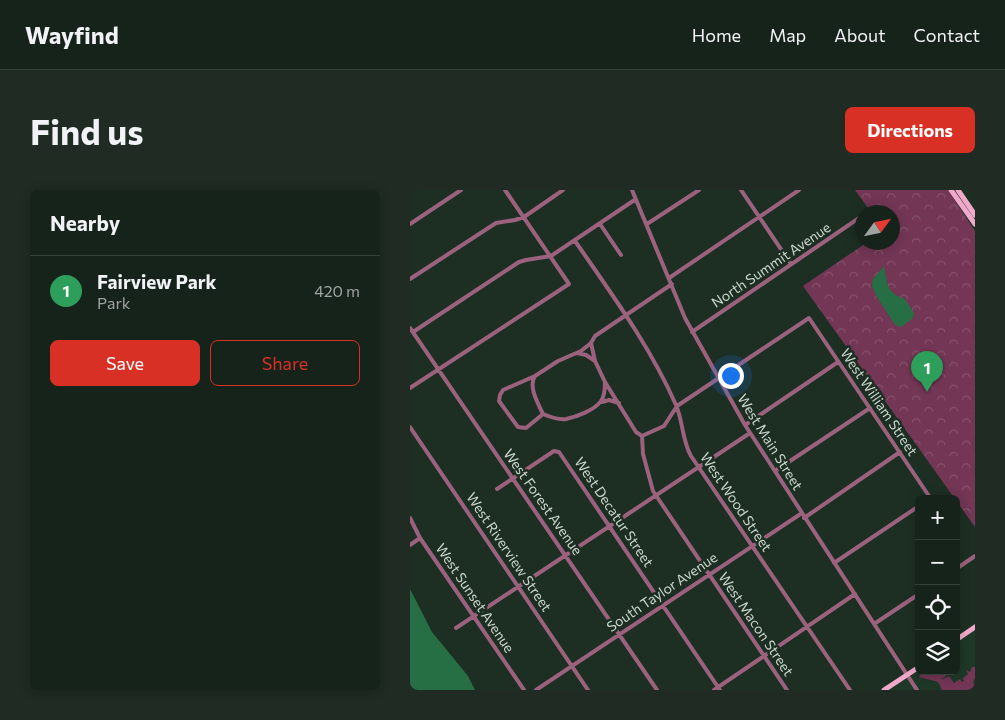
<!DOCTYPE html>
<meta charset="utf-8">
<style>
:root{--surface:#16231a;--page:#1f2b23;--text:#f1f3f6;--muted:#9ea4a2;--line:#354039;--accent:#d93025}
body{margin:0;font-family:Commissioner,sans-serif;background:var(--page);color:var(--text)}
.controls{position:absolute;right:15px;bottom:15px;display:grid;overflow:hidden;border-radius:8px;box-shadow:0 2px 12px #0003}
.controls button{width:45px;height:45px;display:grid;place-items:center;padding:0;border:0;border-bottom:1px solid var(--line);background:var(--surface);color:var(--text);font:25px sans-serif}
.compass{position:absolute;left:445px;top:15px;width:45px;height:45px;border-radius:50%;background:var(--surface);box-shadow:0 2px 12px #0003;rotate:57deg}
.you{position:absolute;left:320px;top:185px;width:18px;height:18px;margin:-12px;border:4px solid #fff;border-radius:50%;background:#1a73e8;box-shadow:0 0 0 8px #1a73e833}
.badge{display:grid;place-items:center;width:32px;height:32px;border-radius:50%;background:var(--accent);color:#fff;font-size:16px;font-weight:700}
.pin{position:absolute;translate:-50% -41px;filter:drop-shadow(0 1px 2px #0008)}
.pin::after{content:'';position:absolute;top:26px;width:18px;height:15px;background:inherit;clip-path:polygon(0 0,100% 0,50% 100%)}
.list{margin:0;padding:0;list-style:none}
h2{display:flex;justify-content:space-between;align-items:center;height:65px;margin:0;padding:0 20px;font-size:21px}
h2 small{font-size:16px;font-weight:400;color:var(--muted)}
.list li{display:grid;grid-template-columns:32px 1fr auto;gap:15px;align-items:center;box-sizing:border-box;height:70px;padding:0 20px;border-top:1px solid var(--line)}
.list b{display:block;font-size:19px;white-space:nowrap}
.list p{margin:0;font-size:16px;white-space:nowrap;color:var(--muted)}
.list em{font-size:16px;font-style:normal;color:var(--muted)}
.actions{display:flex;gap:10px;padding:15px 20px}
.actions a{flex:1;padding:11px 0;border:1px solid var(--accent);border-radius:8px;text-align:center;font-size:18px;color:var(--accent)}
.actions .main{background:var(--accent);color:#fff}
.icon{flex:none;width:28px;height:28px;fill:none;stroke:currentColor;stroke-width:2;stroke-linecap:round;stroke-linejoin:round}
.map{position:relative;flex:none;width:565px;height:500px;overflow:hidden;border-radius:8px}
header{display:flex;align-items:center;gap:30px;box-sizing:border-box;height:70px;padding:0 25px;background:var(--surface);border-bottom:1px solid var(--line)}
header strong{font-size:24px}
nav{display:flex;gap:28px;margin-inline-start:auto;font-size:18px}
.intro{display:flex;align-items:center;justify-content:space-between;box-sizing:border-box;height:120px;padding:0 30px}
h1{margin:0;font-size:35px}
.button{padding:12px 22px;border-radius:8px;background:var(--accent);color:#fff;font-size:18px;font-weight:700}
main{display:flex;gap:30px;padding:0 30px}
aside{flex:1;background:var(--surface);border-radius:8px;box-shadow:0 2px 12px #0003}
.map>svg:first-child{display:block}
.built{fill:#1e3827}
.grass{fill:#733655}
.park{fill:url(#park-crowns)}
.water{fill:#266f44}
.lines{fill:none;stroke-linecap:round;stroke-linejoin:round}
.minor{stroke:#9b617d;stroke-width:4}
.major{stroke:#f1a9cb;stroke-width:5}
.labels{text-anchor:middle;stroke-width:5;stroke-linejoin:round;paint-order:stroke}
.street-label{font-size:14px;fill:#cbd7ce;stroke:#1d2f23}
</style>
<header>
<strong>Wayfind</strong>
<nav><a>Home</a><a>Map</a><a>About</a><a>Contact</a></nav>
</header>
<div class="intro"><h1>Find us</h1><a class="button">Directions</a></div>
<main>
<aside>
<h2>Nearby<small></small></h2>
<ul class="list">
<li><span class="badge" style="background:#2e9e5b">1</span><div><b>Fairview Park</b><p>Park</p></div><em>420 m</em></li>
</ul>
<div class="actions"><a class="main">Save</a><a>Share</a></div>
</aside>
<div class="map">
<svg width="565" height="500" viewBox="0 0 565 500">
<defs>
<pattern id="park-crowns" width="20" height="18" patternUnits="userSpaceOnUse" patternTransform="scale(1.25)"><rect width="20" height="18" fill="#733655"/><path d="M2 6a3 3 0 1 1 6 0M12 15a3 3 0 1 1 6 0" fill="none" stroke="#86526c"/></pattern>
</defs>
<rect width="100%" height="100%" fill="#1d2f23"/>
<path class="built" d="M 565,437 L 565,500 L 474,500 L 509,477 L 509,481 L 546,481 L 546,450 Z"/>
<path class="grass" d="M 562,477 L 565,477 L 565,491 L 564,488 L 563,494 L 565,493 L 565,496 L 564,494 L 564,497 L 559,500 L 532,500 L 528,492 L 509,487 L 513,481 L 536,481 L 538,484 L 531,490 L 539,486 L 544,493 L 550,489 L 552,492 L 554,491 L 553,488 L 558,484 L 556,480 L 560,482 Z"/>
<path class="park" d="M 445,0 L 538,0 L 565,41 L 565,337 L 393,96 L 456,53 L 482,52 L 482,22 L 461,22 Z"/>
<path class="water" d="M 474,76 C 477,93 476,103 495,109 L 504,123 L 503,128 L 491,137 L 485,135 L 467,107 L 462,96 L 463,89 Z
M 0,399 L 22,442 L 58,486 L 65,500 L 0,500 Z"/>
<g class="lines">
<path class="minor" d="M 222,0 L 275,128 L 335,235 L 507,500
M 331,0 L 381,74
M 460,22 L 466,19
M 0,34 L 51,0
M 190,34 L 211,65
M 237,34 L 289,0
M 165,51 C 201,103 240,156 266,215 C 273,231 272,250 281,266 L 440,500
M 259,88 L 389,0
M 0,89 L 86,33 L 105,30 L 114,27 L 153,0
M 0,138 L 247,500
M 3,142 L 109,72 L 116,70 L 141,66 L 226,9
M 282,142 L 452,26
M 181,153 L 185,171
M 167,163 L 176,165 L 185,171 L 195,192 L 226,242 L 232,246 L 233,264 L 243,301 L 377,500
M 125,186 C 118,197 128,213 133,224 C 140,227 148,230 156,229 C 166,227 185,220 191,211 C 195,206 195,198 195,192
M 0,198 L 159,94 L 95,0
M 192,212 L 199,210 L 209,213
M 133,224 L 116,238 L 108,237 L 89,211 L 90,205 L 93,200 L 125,186 L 148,171 L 171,161 L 181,153 L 185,146 L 262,94
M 335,235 L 428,172
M 0,237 L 178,500
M 232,246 L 254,236 L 267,216 L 399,128 L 521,309
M 365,281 L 460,218
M 87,299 L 144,261 L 149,262 L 310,500
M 0,328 L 10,348 L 114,500
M 394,328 L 490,262
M 0,355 L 10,348
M 424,373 L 509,316
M 546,379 L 565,366
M 464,434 L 509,404
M 46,438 L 340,243
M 126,500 L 392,323
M 304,500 L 445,404"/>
<path class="major" d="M 541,0 L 565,34
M 548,0 L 565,25
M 546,450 L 565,437
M 474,500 L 509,477"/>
</g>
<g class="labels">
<g class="street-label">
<text transform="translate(361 75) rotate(-34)" y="5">North Summit Avenue</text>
<text transform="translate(469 212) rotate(56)" y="5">West William Street</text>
<text transform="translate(360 252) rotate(58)" y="5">West Main Street</text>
<text transform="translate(133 312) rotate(55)" y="5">West Forest Avenue</text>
<text transform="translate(326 312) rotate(56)" y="5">West Wood Street</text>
<text transform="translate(204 322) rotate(56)" y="5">West Decatur Street</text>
<text transform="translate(99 362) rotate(56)" y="5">West Riverview Street</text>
<text transform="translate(252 402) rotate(-34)" y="5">South Taylor Avenue</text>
<text transform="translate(65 408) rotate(56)" y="5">West Sunset Avenue</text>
<text transform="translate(346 434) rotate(56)" y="5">West Macon Street</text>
</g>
</g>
</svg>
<div class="controls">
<button>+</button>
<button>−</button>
<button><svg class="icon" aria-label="locate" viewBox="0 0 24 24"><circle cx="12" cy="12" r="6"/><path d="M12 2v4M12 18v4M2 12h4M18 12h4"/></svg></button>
<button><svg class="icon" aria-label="layers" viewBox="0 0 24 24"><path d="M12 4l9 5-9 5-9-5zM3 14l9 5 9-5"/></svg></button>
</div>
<svg class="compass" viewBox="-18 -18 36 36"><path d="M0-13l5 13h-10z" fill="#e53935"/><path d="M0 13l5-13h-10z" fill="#9ea4a2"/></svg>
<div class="you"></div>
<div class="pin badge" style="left:517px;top:202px;background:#2e9e5b">1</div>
</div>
</main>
